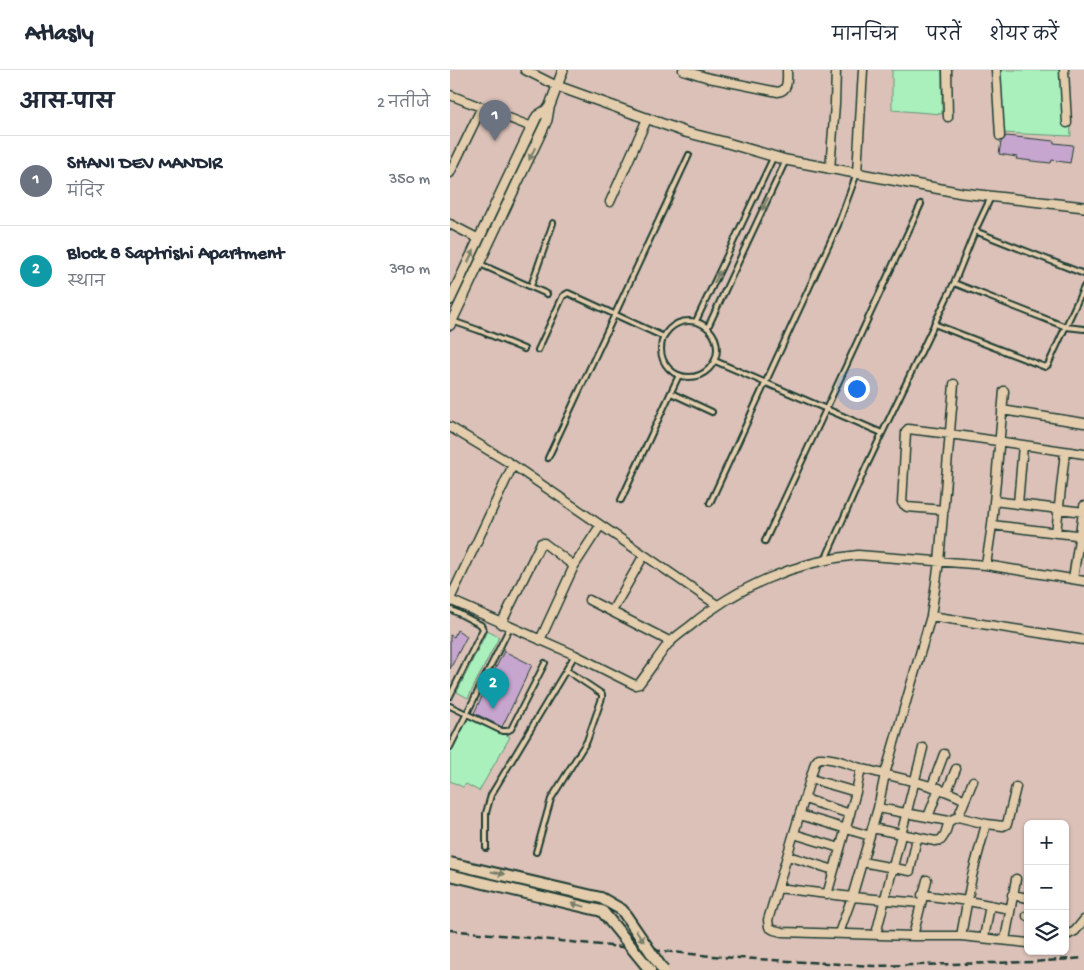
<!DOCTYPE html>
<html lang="hi">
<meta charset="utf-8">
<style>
:root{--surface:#fff;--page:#f2f2f3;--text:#1f2937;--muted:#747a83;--line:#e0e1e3;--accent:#db2777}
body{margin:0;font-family:"Gochi Hand","Playpen Sans Deva",sans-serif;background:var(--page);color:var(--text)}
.controls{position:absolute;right:15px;bottom:15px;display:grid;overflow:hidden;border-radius:8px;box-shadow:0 1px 4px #0004}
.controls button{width:45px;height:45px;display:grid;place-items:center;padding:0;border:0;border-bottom:1px solid var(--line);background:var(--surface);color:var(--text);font:25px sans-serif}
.you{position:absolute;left:406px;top:318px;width:18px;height:18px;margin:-12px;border:4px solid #fff;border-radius:50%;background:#1a73e8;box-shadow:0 0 0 8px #1a73e833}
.badge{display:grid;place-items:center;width:32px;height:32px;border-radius:50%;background:var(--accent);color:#fff;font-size:16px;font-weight:700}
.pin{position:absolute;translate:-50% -41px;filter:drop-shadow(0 1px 2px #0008)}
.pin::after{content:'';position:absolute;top:26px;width:18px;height:15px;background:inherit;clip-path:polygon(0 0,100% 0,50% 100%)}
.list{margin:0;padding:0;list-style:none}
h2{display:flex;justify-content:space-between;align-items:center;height:65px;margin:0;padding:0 20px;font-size:21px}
h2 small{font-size:16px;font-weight:400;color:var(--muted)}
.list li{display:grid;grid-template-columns:32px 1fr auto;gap:15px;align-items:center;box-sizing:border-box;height:90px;padding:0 20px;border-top:1px solid var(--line)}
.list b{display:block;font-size:19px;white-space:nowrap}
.list p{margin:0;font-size:16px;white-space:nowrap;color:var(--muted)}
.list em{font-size:16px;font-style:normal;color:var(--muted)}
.icon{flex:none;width:28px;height:28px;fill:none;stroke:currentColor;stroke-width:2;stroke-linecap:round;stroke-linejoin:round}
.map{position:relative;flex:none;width:634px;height:900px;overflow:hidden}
header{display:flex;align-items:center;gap:30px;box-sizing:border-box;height:70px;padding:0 25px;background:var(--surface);border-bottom:1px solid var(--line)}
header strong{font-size:24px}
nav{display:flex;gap:28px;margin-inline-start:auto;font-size:18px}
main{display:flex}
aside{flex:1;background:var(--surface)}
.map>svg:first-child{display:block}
.green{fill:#aaf0bc;stroke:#649678}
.building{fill:#c6a5cf;stroke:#1f3d34}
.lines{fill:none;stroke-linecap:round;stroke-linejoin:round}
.service-casing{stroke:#1f3d34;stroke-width:8}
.minor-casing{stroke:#1f3d34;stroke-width:11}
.tertiary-casing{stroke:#1f3d34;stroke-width:12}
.service{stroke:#e4cdad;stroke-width:4}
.minor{stroke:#e4cdad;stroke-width:8}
.tertiary{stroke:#e4cdad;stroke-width:9}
.rail{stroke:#1f3d34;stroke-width:2.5;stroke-dasharray:8 4;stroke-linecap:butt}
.secondary-bridge-casing{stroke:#1f3d34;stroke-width:14;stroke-linecap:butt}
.secondary-bridge{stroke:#e4cdad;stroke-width:10}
.oneway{fill:#787e6a}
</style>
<header>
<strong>Atlasly</strong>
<nav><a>मानचित्र</a><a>परतें</a><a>शेयर करें</a></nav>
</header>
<main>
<aside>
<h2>आस-पास<small>2 नतीजे</small></h2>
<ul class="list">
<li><span class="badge" style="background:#6b7280">1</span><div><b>SHANI DEV MANDIR</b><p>मंदिर</p></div><em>350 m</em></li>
<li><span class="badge" style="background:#0f9aa8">2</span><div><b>Block 8 Saptrishi Apartment</b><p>स्थान</p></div><em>390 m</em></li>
</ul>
</aside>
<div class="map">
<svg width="634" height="900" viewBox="0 0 634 900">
<rect width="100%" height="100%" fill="#dbc1b7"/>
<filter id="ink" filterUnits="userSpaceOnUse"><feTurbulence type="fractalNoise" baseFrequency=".02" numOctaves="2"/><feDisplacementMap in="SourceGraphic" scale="10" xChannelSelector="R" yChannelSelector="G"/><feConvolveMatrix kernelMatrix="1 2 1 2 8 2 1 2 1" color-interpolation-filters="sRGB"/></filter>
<g filter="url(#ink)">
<path class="green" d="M 442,0 L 492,0 L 492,44 L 442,40 Z
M 547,0 L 617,0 L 621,66 L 551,63 Z
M 37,561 L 49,567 L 18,628 L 7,622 Z
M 18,644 L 60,667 L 29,721 L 16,714 L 13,717 L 0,711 L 0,683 Z"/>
<path class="building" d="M 556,66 L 604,71 L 604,73 L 623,75 L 620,93 L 602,90 L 601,93 L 582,91 L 566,89 L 567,87 L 549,84 L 551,72 L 553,70 Z
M 7,560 L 17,566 L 0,599 L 0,565 L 4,567 Z
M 54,581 L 82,595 L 52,657 L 24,643 Z"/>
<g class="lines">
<g class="service-casing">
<path id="service" d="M 525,161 L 634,204
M 30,194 L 97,224
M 504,213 L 616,257 L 634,259
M 81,216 L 103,153
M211 279a28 28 0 1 1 56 0a28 28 0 1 1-56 0Z
M 2,251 L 28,260 L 74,279
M 246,251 L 323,88
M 484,254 L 595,297 L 598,295 L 634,217
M 258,257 L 336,90
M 88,280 L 113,226 L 118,223 L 214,267
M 265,291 L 432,363
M 221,323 L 262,342
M 98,388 L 239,85
M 171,430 L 229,305
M 260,433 L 388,155 L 407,103
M 315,471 L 471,134
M 375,490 L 416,397 L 504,213 L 525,161 L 541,127
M 0,539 L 31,555 L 33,559 L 0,626
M 0,636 L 52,661 L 57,661 L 61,659 L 95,593
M 0,677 L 60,557
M 36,778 L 36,743 L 41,725 L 125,585
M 86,782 L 101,729 L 137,671 L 152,628 L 152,624 L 116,600"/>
</g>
<g class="minor-casing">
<path id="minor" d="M 75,0 L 107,16
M 233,0 L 259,8 L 328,22 C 339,20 337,9 337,0
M 497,0 L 498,47
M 546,0 L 550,66
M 614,0 L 617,53
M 0,25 L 82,57
M 380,99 L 385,34 L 386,0
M 0,103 L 32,37
M 407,103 L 413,0
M 160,132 L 197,49
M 0,154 L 29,169
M 552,340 L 634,353
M 0,357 L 63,395 L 267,535
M 573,375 L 568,434 L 634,442
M 544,431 L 568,434
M 494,440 L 457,437 L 452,433 L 456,362 L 458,359 L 500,364 L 634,384
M 542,455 L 634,466
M 606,463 L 615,382
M 536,495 L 542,455 L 554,321
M 623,509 L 634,436
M 0,529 L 63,395
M 0,530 L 125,585 L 185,615 L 189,614 C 199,601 208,587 218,574 C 224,568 232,562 239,557 C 286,517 347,491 408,485 L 536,495 L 634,511
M 139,530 L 221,572
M 162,541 L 194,485
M 481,546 L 634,570
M 51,554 L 91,473 L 94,473 L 124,496 L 150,456
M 90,570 L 124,496
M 361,709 L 406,722
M 482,716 L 494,684
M 497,721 L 506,699
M 355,729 L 400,744
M 515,730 C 482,713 446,708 410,698 C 397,694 383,687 369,688 L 365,693 L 318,850 L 319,857 L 324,860 L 332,862 L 463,866 L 511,866 L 578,873
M 428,738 L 499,751 L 508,747 L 523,711
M 350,745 L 420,766
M 478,747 L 489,718
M 508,747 L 537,754
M 422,758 L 485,771 L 491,770 L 495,764 L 499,751
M 344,764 L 390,778
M 338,786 L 384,800
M 412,792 L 460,801 L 467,767
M 328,818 L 402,827 L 471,833
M 377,825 L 406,722 L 411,698
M 472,825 L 518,831 L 560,839
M 562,825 L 578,828
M 577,846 L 578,846
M 389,863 L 402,827 L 428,738 L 435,704 L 481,546 L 489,492 L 504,314
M 426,864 L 473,678
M 463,866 L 477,810
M 511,866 L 522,806 L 535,758 L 537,754 L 553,756 L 557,754 L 566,717
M 615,866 L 625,861 L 634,850
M 534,868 L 540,835
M 555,870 L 566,809"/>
</g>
<g class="tertiary-casing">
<path id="tertiary" d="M 107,16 L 235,62 L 274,72 L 336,90 L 512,123 L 634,137
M 0,230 L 87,46 L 99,38
M 0,255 L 97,50 L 99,38 L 113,0"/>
</g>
<use href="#service" class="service"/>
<use href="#minor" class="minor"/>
<use href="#tertiary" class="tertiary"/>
<path class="rail" d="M 0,860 L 272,887 L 424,896 L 583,892 L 634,888"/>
<g class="secondary-bridge-casing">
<path id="secondary-bridge" d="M 0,793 L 151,828 L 172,840 L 213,900
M 0,805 L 152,841 L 200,900"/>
</g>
<use href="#secondary-bridge" class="secondary-bridge"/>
</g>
<defs><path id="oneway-solid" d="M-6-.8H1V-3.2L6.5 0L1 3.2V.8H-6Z" transform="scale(1.25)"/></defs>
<g class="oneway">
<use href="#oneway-solid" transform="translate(82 84) rotate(115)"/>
<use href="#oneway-solid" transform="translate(315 134) rotate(116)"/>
<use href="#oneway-solid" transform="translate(21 186) rotate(-65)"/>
<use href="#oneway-solid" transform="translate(267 207) rotate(-65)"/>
<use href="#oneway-solid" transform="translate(48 803) rotate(12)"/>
<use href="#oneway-solid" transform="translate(128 835) rotate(-167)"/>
<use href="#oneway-solid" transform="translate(190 866) rotate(56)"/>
</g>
</g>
</svg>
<div class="controls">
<button>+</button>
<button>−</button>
<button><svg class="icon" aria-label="layers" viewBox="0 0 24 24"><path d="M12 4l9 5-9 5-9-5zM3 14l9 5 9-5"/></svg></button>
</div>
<div class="you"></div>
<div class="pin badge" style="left:45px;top:71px;background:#6b7280">1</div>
<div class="pin badge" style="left:43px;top:639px;background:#0f9aa8">2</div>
</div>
</main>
